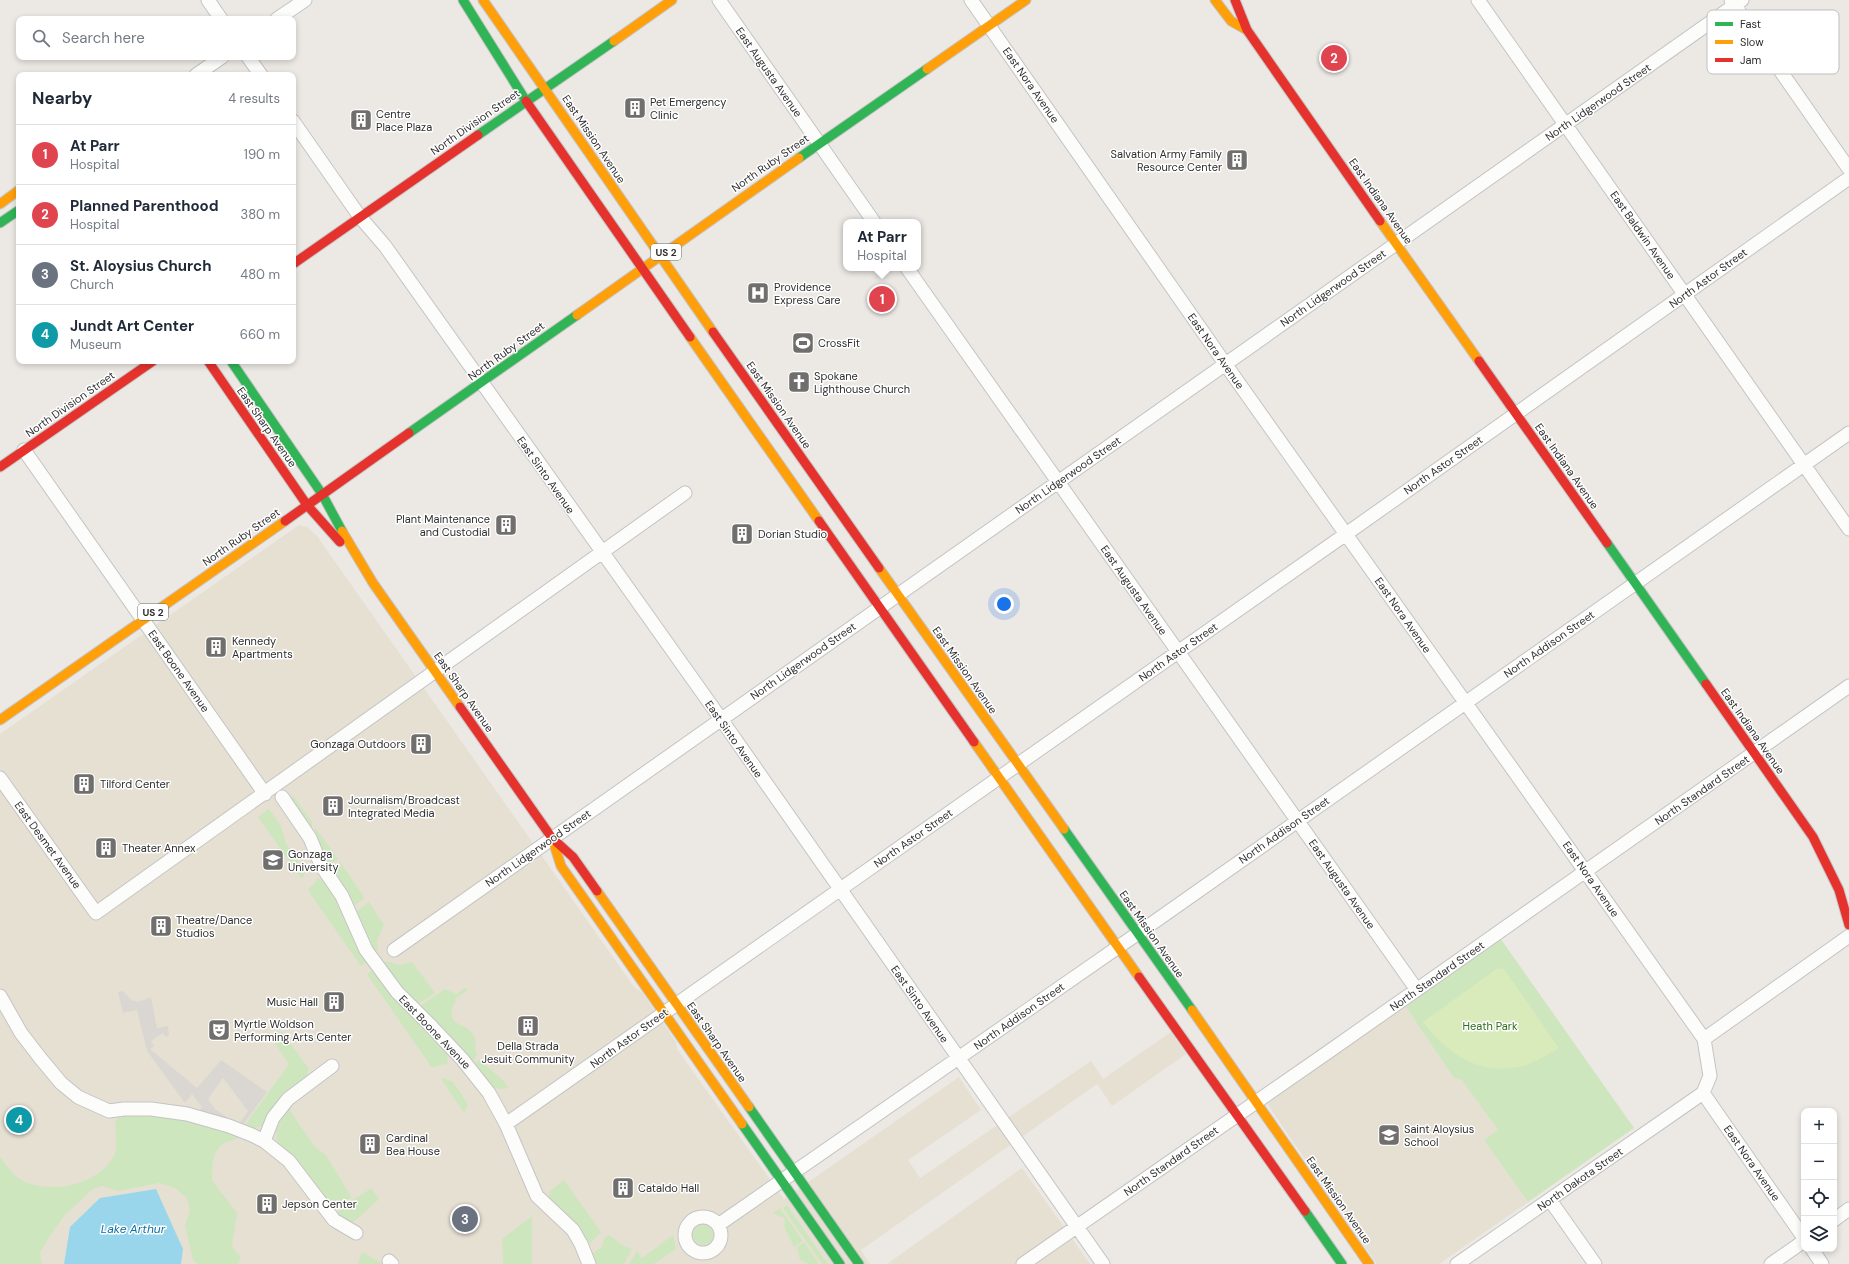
<!DOCTYPE html>
<meta charset="utf-8">
<style>
:root{--surface:#fff;--page:#f6f6f7;--text:#1f2937;--muted:#747a83;--line:#e0e1e3;--accent:#0b8043}
body{margin:0;font-family:"DM Sans",sans-serif;background:var(--page);color:var(--text)}
.controls{position:absolute;right:12px;bottom:12px;display:grid;overflow:hidden;border-radius:8px;box-shadow:0 2px 6px #0003}
.controls button{width:36px;height:36px;display:grid;place-items:center;padding:0;border:0;border-bottom:1px solid var(--line);background:var(--surface);color:var(--text);font:20px sans-serif}
.you{position:absolute;left:1004px;top:604px;width:14px;height:14px;margin:-10px;border:3px solid #fff;border-radius:50%;background:#1a73e8;box-shadow:0 0 0 6px #1a73e833}
.badge{display:grid;place-items:center;width:26px;height:26px;border-radius:50%;background:var(--accent);color:#fff;font-size:13px;font-weight:700}
.pin{position:absolute;translate:-50% -50%;border:2px solid #fff;box-shadow:0 1px 4px #0006}
.popup{position:absolute;left:843px;top:219px;width:78px;height:52px;box-sizing:border-box;display:grid;place-content:center;border-radius:8px;background:var(--surface);filter:drop-shadow(0 1px 3px #0005);font-size:13px;white-space:nowrap;color:var(--muted)}
.popup b{font-size:15px;color:var(--text)}
.popup::after{content:'';position:absolute;left:50%;top:100%;margin-left:-8px;border:8px solid transparent;border-top-color:var(--surface)}
.list{margin:0;padding:0;list-style:none}
h2{display:flex;justify-content:space-between;align-items:center;height:52px;margin:0;padding:0 16px;font-size:17px}
h2 small{font-size:13px;font-weight:400;color:var(--muted)}
.list li{display:grid;grid-template-columns:26px 1fr auto;gap:12px;align-items:center;box-sizing:border-box;height:60px;padding:0 16px;border-top:1px solid var(--line)}
.list b{display:block;font-size:15px;white-space:nowrap}
.list p{margin:0;font-size:13px;white-space:nowrap;color:var(--muted)}
.list em{font-size:13px;font-style:normal;color:var(--muted)}
.icon{flex:none;width:22px;height:22px;fill:none;stroke:currentColor;stroke-width:2;stroke-linecap:round;stroke-linejoin:round}
.map{position:relative;flex:none;width:1849px;height:1264px;overflow:hidden}
.search{position:absolute;background:var(--surface);box-shadow:0 2px 6px #0003;left:16px;top:16px;width:280px;height:44px;display:flex;align-items:center;gap:10px;box-sizing:border-box;padding:0 14px;border-radius:8px;color:var(--muted);font-size:15px}
.panel{position:absolute;background:var(--surface);box-shadow:0 2px 6px #0003;left:16px;top:72px;width:280px;height:292px;border-radius:8px}
.map>svg:first-child{display:block}
.education{fill:#e6e0d3}
.green{fill:#cee6be}
.pitch{fill:#d9eabb}
.plaza{fill:#dad6d2}
.water{fill:#99d6ec}
.lines{fill:none;stroke-linecap:round;stroke-linejoin:round}
.street-casing{stroke:#c5c4c5;stroke-width:15}
.fast-casing{stroke:#c5c4c5;stroke-width:11}
.slow-casing{stroke:#c5c4c5;stroke-width:11}
.jam-casing{stroke:#c5c4c5;stroke-width:11}
.street{stroke:#fcfcfb;stroke-width:13}
.fast{stroke:#30b455;stroke-width:9}
.slow{stroke:#ff9f0a;stroke-width:9}
.jam{stroke:#e5322d;stroke-width:9}
.labels{text-anchor:middle;stroke-width:3;stroke-linejoin:round;paint-order:stroke}
.shield{fill:#fff;stroke:#6d6d6d;stroke-width:1}
.shield-label{font-size:10px;font-weight:bold;fill:#2e2e2e}
.street-label{font-size:11px;fill:#2e2e2e;stroke:#fff}
.poi-label{font-size:11px;fill:#2e2e2e;stroke:#fff;text-anchor:start}
.park-label{font-size:11px;fill:#2c6e1b;stroke:#fff}
.water-label{font-size:12px;font-style:italic;fill:#0d6fa3;stroke:#fff}
.key{fill:#fff;stroke:#c0c0c0;stroke-width:1}
.key-label{font-size:11px;fill:#2e2e2e}
</style>
<div class="map">
<svg width="1849" height="1264" viewBox="0 0 1849 1264">
<rect width="100%" height="100%" fill="#ece8e4"/>
<path class="education" d="M 299,525 L 307,527 L 317,536 L 634,987 L 642,992 L 676,1042 L 677,1049 L 784,1199 L 959,1077 L 981,1110 L 908,1160 L 920,1178 L 1091,1061 L 1103,1079 L 1171,1032 L 1186,1054 L 1112,1106 L 1097,1084 L 861,1250 L 870,1264 L 0,1264 L 0,734 Z
M 1405,1006 L 1454,1078 L 1462,1079 L 1498,1130 L 1484,1140 L 1528,1202 L 1439,1264 L 1377,1264 L 1268,1105 L 1271,1100 Z
M 1022,1168 L 1090,1264 L 887,1264 Z"/>
<path class="green" d="M 292,794 L 312,822 L 312,831 L 292,806 Z
M 269,809 L 281,826 L 286,844 L 305,871 L 304,876 L 301,878 L 258,817 Z
M 315,827 L 338,859 L 329,865 C 319,851 315,845 315,827 Z
M 340,862 L 365,898 L 353,907 L 345,891 L 331,868 Z
M 317,878 L 328,883 L 336,895 L 368,961 L 361,966 L 311,895 L 308,889 L 316,882 Z
M 369,902 L 384,925 L 377,941 L 378,950 L 375,951 L 364,933 L 355,912 Z
M 1500,938 L 1634,1128 L 1528,1202 L 1484,1140 L 1498,1130 L 1462,1080 L 1454,1078 L 1405,1006 Z
M 385,961 L 399,965 L 412,962 L 435,993 L 418,1004 L 397,983 L 384,965 Z
M 374,969 L 445,1049 L 448,1058 L 447,1064 L 439,1065 L 432,1068 L 367,974 Z
M 466,987 L 468,990 L 455,999 L 456,1000 C 442,1028 464,1020 473,1034 C 477,1040 474,1048 477,1055 L 472,1063 L 420,1006 L 445,989 L 457,994 Z
M 277,1031 L 282,1032 L 309,1069 L 307,1074 L 309,1077 L 263,1126 L 251,1129 L 244,1126 L 289,1064 L 272,1039 L 273,1035 Z
M 479,1060 L 504,1081 L 508,1088 C 491,1093 482,1076 474,1065 Z
M 444,1078 L 453,1082 L 468,1104 L 464,1113 L 441,1079 Z
M 290,1105 L 291,1112 L 315,1147 L 326,1155 L 352,1198 C 344,1201 337,1202 328,1200 L 277,1142 L 276,1129 Z
M 131,1115 L 165,1116 L 191,1121 L 237,1134 L 238,1137 C 235,1141 231,1140 227,1142 C 212,1148 212,1166 212,1180 L 237,1213 L 232,1246 L 241,1258 L 238,1264 L 197,1264 L 193,1260 L 185,1226 L 190,1211 L 187,1198 L 175,1188 L 159,1183 L 118,1191 L 102,1186 L 93,1189 L 65,1215 L 50,1236 L 40,1253 L 42,1264 L 0,1264 L 0,1157 C 6,1164 12,1174 20,1179 C 48,1196 102,1185 115,1153 C 119,1142 113,1131 116,1120 L 119,1116 Z
M 564,1180 L 601,1232 L 590,1244 L 566,1213 L 548,1198 L 550,1191 Z
M 371,1188 L 379,1199 L 355,1221 C 348,1224 343,1219 337,1214 L 339,1206 L 360,1196 Z
M 787,1205 L 828,1264 L 822,1264 L 783,1208 Z
M 780,1208 L 803,1241 L 794,1247 L 784,1227 L 785,1222 L 784,1218 L 773,1213 Z
M 532,1216 L 532,1264 L 503,1264 L 502,1239 Z
M693 1235a10 10 0 1 1 20 0a10 10 0 1 1-20 0Z
M 609,1235 L 622,1245 L 632,1249 L 624,1264 L 596,1264 L 593,1253 L 602,1247 L 604,1238 Z
M 673,1235 L 676,1249 L 654,1264 L 629,1264 L 637,1251 L 642,1258 Z
M 804,1242 L 819,1264 L 809,1264 L 800,1260 L 797,1247 Z
M 362,1252 L 383,1264 L 358,1264 Z"/>
<path class="pitch" d="M 1498,968 L 1504,969 L 1559,1048 C 1546,1055 1532,1065 1517,1067 C 1476,1075 1447,1052 1423,1022 Z"/>
<path class="plaza" d="M 123,991 L 131,1000 L 138,1002 L 151,997 L 157,1028 L 168,1026 L 169,1035 L 166,1037 L 163,1033 L 151,1041 L 154,1046 L 150,1049 L 197,1088 L 221,1060 L 267,1092 L 242,1126 L 239,1124 L 248,1111 L 223,1078 L 208,1099 L 215,1109 L 234,1122 L 199,1111 L 202,1107 L 192,1094 L 185,1103 L 147,1051 L 137,1010 L 123,1013 L 118,992 Z"/>
<path class="water" d="M 156,1189 L 183,1249 L 181,1264 L 64,1264 L 70,1227 L 100,1198 Z"/>
<g class="lines">
<g class="street-casing">
<path id="street" d="M 208,0 L 221,19
M 719,0 L 874,222
M 971,0 L 1233,375 L 1704,1039 L 1710,1076 L 1703,1093 L 1804,1238
M 1478,0 L 1849,529
M 1731,0 L 1849,169
M 277,19 L 305,0
M 248,57 L 261,75
M 196,75 L 222,57
M 293,121 L 360,217 L 385,246 L 721,719 L 1103,1264
M 907,268 L 1417,990
M 24,450 L 265,794
M 0,778 L 96,913 L 685,493
M 282,797 L 310,838 L 321,865 L 342,896 L 366,950 L 397,992 L 429,1024 L 462,1059 L 489,1093 L 506,1124 L 537,1196 L 573,1230 L 581,1244 L 589,1264
M 394,950 L 1742,0
M 0,996 L 21,1033 L 41,1059 L 61,1083 L 78,1097 L 109,1111 L 124,1109 L 151,1109 L 187,1114 L 229,1126 L 252,1135 L 264,1141 L 289,1161 L 334,1220 L 356,1233
M 1704,1039 L 1849,936
M 506,1124 L 1346,534 L 1849,178
M 264,1141 L 273,1118 L 288,1099 L 332,1066
M 1550,1200 L 1595,1264
M685 1235a18 18 0 1 1 36 0a18 18 0 1 1-36 0Z
M 1834,1220 L 1849,1209
M 718,1225 L 1137,934 L 1849,433
M 1812,1249 L 1822,1264
M 389,1261 L 392,1264
M 1023,1264 L 1331,1050 L 1849,686
M 1457,1264 L 1703,1093
M 1771,1264 L 1804,1241"/>
</g>
<g class="fast-casing">
<path id="fast" d="M 463,0 L 526,101
M 478,135 L 614,41
M 799,158 L 927,69
M 0,223 L 19,210
M 231,361 L 322,494 L 342,531
M 409,433 L 577,315
M 1607,543 L 1706,684
M 1064,829 L 1192,1010
M 749,1107 L 859,1264
M 742,1124 L 840,1264
M 1305,1211 L 1342,1264"/>
</g>
<g class="slow-casing">
<path id="slow" d="M 483,0 L 544,88
M 1215,0 L 1231,21 L 1247,30
M 614,41 L 672,0
M 927,69 L 1026,0
M 544,88 L 713,332
M 0,204 L 19,190
M 1380,221 L 1479,361
M 577,315 L 799,158
M 690,337 L 819,521
M 342,531 L 373,583 L 460,707
M 879,568 L 1064,829
M 0,720 L 285,521
M 974,742 L 1139,977
M 552,838 L 561,866 L 742,1124
M 597,891 L 749,1107
M 1192,1010 L 1369,1264"/>
</g>
<g class="jam-casing">
<path id="jam" d="M 1235,0 L 1247,30 L 1380,221
M 526,101 L 690,337
M 293,264 L 478,135
M 713,332 L 879,568
M 208,361 L 307,505 L 340,542
M 1479,361 L 1607,543
M 0,467 L 153,361
M 285,521 L 409,433
M 819,521 L 974,742
M 1706,684 L 1813,837 L 1839,890 L 1849,925
M 460,707 L 552,838 L 573,857 L 597,891
M 1139,977 L 1305,1211"/>
</g>
<use href="#street" class="street"/>
<use href="#fast" class="fast"/>
<use href="#slow" class="slow"/>
<use href="#jam" class="jam"/>
</g>
<defs>
<g id="building-square" transform="scale(1.15)"><rect x="-9" y="-9" width="18" height="18" rx="4" fill="#706f6e" stroke="#fff"/><path d="M-4-6H4V6H1V3H-1V6H-4ZM-2.5-4.3h1.7v1.8h-1.7ZM.8-4.3h1.7v1.8H.8ZM-2.5-1h1.7V.8h-1.7ZM.8-1h1.7V.8H.8Z" fill="#fff"/></g>
<g id="hospital-square" transform="scale(1.15)"><rect x="-9" y="-9" width="18" height="18" rx="4" fill="#706f6e" stroke="#fff"/><path d="M-5-5h3v3.5h4V-5h3V5h-3V1.5h-4V5h-3Z" fill="#fff"/></g>
<g id="stadium-square" transform="scale(1.15)"><rect x="-9" y="-9" width="18" height="18" rx="4" fill="#706f6e" stroke="#fff"/><path d="M0-5a6.5 5 0 1 0 0 10a6.5 5 0 1 0 0-10ZM-3.5-1.8h7v3.6h-7Z" fill="#fff"/></g>
<g id="church-square" transform="scale(1.15)"><rect x="-9" y="-9" width="18" height="18" rx="4" fill="#706f6e" stroke="#fff"/><path d="M-1.2-6h2.4v3.5h3.3v2.4h-3.3V6h-2.4V-.1h-3.3v-2.4h3.3Z" fill="#fff"/></g>
<g id="university-square" transform="scale(1.15)"><rect x="-9" y="-9" width="18" height="18" rx="4" fill="#706f6e" stroke="#fff"/><path d="M0-5L7-2L0 1L-7-2ZM-4 1L0 2.5L4 1V4Q0 6-4 4Z" fill="#fff"/></g>
<g id="theatre-square" transform="scale(1.15)"><rect x="-9" y="-9" width="18" height="18" rx="4" fill="#706f6e" stroke="#fff"/><path d="M-5-5.5Q0-4 5-5.5V0Q5 5 0 6Q-5 5-5 0ZM-3.3-2.5H-1v1.5H-3.3ZM1-2.5H3.3v1.5H1ZM-2.8 1Q0 5.5 2.8 1Z" fill="#fff"/></g>
<g id="school-square" transform="scale(1.15)"><rect x="-9" y="-9" width="18" height="18" rx="4" fill="#706f6e" stroke="#fff"/><path d="M0-5L7-2L0 1L-7-2ZM-4 1L0 2.5L4 1V4Q0 6-4 4Z" fill="#fff"/></g>
</defs>
<g fill-rule="evenodd">
<use href="#building-square" x="635" y="108"/>
<use href="#building-square" x="361" y="120"/>
<use href="#building-square" x="1237" y="160"/>
<use href="#hospital-square" x="758" y="293"/>
<use href="#stadium-square" x="803" y="343"/>
<use href="#church-square" x="799" y="382"/>
<use href="#building-square" x="506" y="525"/>
<use href="#building-square" x="742" y="534"/>
<use href="#building-square" x="216" y="647"/>
<use href="#building-square" x="421" y="744"/>
<use href="#building-square" x="84" y="784"/>
<use href="#building-square" x="333" y="806"/>
<use href="#building-square" x="106" y="848"/>
<use href="#university-square" x="273" y="860"/>
<use href="#building-square" x="161" y="926"/>
<use href="#building-square" x="334" y="1002"/>
<use href="#building-square" x="528" y="1026"/>
<use href="#theatre-square" x="219" y="1030"/>
<use href="#school-square" x="1389" y="1135"/>
<use href="#building-square" x="370" y="1144"/>
<use href="#building-square" x="623" y="1188"/>
<use href="#building-square" x="267" y="1204"/>
</g>
<g class="labels">
<g class="shield">
<rect x="651" y="244" width="30" height="16" rx="3"/>
<rect x="138" y="604" width="30" height="16" rx="3"/>
</g>
<g class="shield-label">
<text x="666" y="256">US 2</text>
<text x="153" y="616">US 2</text>
</g>
<g class="street-label">
<text transform="translate(769 72) rotate(55)" y="4">East Augusta Avenue</text>
<text transform="translate(1031 85) rotate(55)" y="4">East Nora Avenue</text>
<text transform="translate(1598 102) rotate(-35)" y="4">North Lidgerwood Street</text>
<text transform="translate(475 122) rotate(-35)" y="4">North Division Street</text>
<text transform="translate(594 139) rotate(56)" y="4">East Mission Avenue</text>
<text transform="translate(770 163) rotate(-35)" y="4">North Ruby Street</text>
<text transform="translate(1381 201) rotate(55)" y="4">East Indiana Avenue</text>
<text transform="translate(1643 235) rotate(55)" y="4">East Baldwin Avenue</text>
<text transform="translate(1708 278) rotate(-36)" y="4">North Astor Street</text>
<text transform="translate(1333 288) rotate(-35)" y="4">North Lidgerwood Street</text>
<text transform="translate(506 351) rotate(-36)" y="4">North Ruby Street</text>
<text transform="translate(1216 351) rotate(55)" y="4">East Nora Avenue</text>
<text transform="translate(70 404) rotate(-35)" y="4">North Division Street</text>
<text transform="translate(779 405) rotate(55)" y="4">East Mission Avenue</text>
<text transform="translate(267 427) rotate(55)" y="4">East Sharp Avenue</text>
<text transform="translate(1443 465) rotate(-35)" y="4">North Astor Street</text>
<text transform="translate(1567 466) rotate(55)" y="4">East Indiana Avenue</text>
<text transform="translate(546 475) rotate(55)" y="4">East Sinto Avenue</text>
<text transform="translate(1068 475) rotate(-35)" y="4">North Lidgerwood Street</text>
<text transform="translate(241 537) rotate(-35)" y="4">North Ruby Street</text>
<text transform="translate(1134 590) rotate(55)" y="4">East Augusta Avenue</text>
<text transform="translate(1403 615) rotate(55)" y="4">East Nora Avenue</text>
<text transform="translate(1549 644) rotate(-35)" y="4">North Addison Street</text>
<text transform="translate(1178 652) rotate(-35)" y="4">North Astor Street</text>
<text transform="translate(803 661) rotate(-35)" y="4">North Lidgerwood Street</text>
<text transform="translate(965 670) rotate(55)" y="4">East Mission Avenue</text>
<text transform="translate(179 671) rotate(55)" y="4">East Boone Avenue</text>
<text transform="translate(464 692) rotate(55)" y="4">East Sharp Avenue</text>
<text transform="translate(1753 731) rotate(55)" y="4">East Indiana Avenue</text>
<text transform="translate(734 739) rotate(55)" y="4">East Sinto Avenue</text>
<text transform="translate(1702 790) rotate(-35)" y="4">North Standard Street</text>
<text transform="translate(1284 830) rotate(-35)" y="4">North Addison Street</text>
<text transform="translate(913 838) rotate(-35)" y="4">North Astor Street</text>
<text transform="translate(48 845) rotate(54)" y="4">East Desmet Avenue</text>
<text transform="translate(538 848) rotate(-35)" y="4">North Lidgerwood Street</text>
<text transform="translate(1591 879) rotate(55)" y="4">East Nora Avenue</text>
<text transform="translate(1342 884) rotate(55)" y="4">East Augusta Avenue</text>
<text transform="translate(1152 934) rotate(55)" y="4">East Mission Avenue</text>
<text transform="translate(1437 976) rotate(-35)" y="4">North Standard Street</text>
<text transform="translate(920 1004) rotate(55)" y="4">East Sinto Avenue</text>
<text transform="translate(1019 1016) rotate(-35)" y="4">North Addison Street</text>
<text transform="translate(435 1032) rotate(46)" y="4">East Boone Avenue</text>
<text transform="translate(629 1038) rotate(-36)" y="4">North Astor Street</text>
<text transform="translate(717 1042) rotate(55)" y="4">East Sharp Avenue</text>
<text transform="translate(1171 1161) rotate(-35)" y="4">North Standard Street</text>
<text transform="translate(1752 1163) rotate(55)" y="4">East Nora Avenue</text>
<text transform="translate(1580 1179) rotate(-35)" y="4">North Dakota Street</text>
<text transform="translate(1339 1200) rotate(55)" y="4">East Mission Avenue</text>
</g>
<g class="poi-label">
<text x="650" y="106">Pet Emergency<tspan x="650" dy="13">Clinic</tspan></text>
<text x="376" y="118">Centre<tspan x="376" dy="13">Place Plaza</tspan></text>
<text x="1222" y="158" text-anchor="end">Salvation Army Family<tspan x="1222" dy="13">Resource Center</tspan></text>
<text x="774" y="291">Providence<tspan x="774" dy="13">Express Care</tspan></text>
<text x="818" y="347">CrossFit</text>
<text x="814" y="380">Spokane<tspan x="814" dy="13">Lighthouse Church</tspan></text>
<text x="490" y="523" text-anchor="end">Plant Maintenance<tspan x="490" dy="13">and Custodial</tspan></text>
<text x="758" y="538">Dorian Studio</text>
<text x="232" y="645">Kennedy<tspan x="232" dy="13">Apartments</tspan></text>
<text x="406" y="748" text-anchor="end">Gonzaga Outdoors</text>
<text x="100" y="788">Tilford Center</text>
<text x="348" y="804">Journalism/Broadcast<tspan x="348" dy="13">Integrated Media</tspan></text>
<text x="122" y="852">Theater Annex</text>
<text x="288" y="858">Gonzaga<tspan x="288" dy="13">University</tspan></text>
<text x="176" y="924">Theatre/Dance<tspan x="176" dy="13">Studios</tspan></text>
<text x="318" y="1006" text-anchor="end">Music Hall</text>
<text x="234" y="1028">Myrtle Woldson<tspan x="234" dy="13">Performing Arts Center</tspan></text>
<text x="528" y="1050" text-anchor="middle">Della Strada<tspan x="528" dy="13">Jesuit Community</tspan></text>
<text x="1404" y="1133">Saint Aloysius<tspan x="1404" dy="13">School</tspan></text>
<text x="386" y="1142">Cardinal<tspan x="386" dy="13">Bea House</tspan></text>
<text x="638" y="1192">Cataldo Hall</text>
<text x="282" y="1208">Jepson Center</text>
</g>
<g class="park-label">
<text x="1490" y="1030">Heath Park</text>
</g>
<g class="water-label">
<text x="133" y="1233">Lake Arthur</text>
</g>
</g>
<rect x="1707" y="10" width="132" height="64" rx="6" class="key"/>
<rect x="1715" y="22" width="18" height="4" fill="#30b455"/>
<rect x="1715" y="40" width="18" height="4" fill="#ff9f0a"/>
<rect x="1715" y="58" width="18" height="4" fill="#e5322d"/>
<g class="key-label">
<text x="1740" y="28">Fast</text>
<text x="1740" y="46">Slow</text>
<text x="1740" y="64">Jam</text>
</g>
</svg>
<div class="controls">
<button>+</button>
<button>−</button>
<button><svg class="icon" aria-label="locate" viewBox="0 0 24 24"><circle cx="12" cy="12" r="6"/><path d="M12 2v4M12 18v4M2 12h4M18 12h4"/></svg></button>
<button><svg class="icon" aria-label="layers" viewBox="0 0 24 24"><path d="M12 4l9 5-9 5-9-5zM3 14l9 5 9-5"/></svg></button>
</div>
<div class="you"></div>
<div class="pin badge" style="left:882px;top:299px;background:#e0444e">1</div>
<div class="popup"><b>At Parr</b>Hospital</div>
<div class="pin badge" style="left:1334px;top:58px;background:#e0444e">2</div>
<div class="pin badge" style="left:465px;top:1219px;background:#6b7280">3</div>
<div class="pin badge" style="left:19px;top:1120px;background:#0f9aa8">4</div>
<div class="search"><svg class="icon" aria-label="search" viewBox="0 0 24 24"><circle cx="10" cy="10" r="6"/><path d="M15 15l6 6"/></svg>Search here</div>
<section class="panel">
<h2>Nearby<small>4 results</small></h2>
<ul class="list">
<li><span class="badge" style="background:#e0444e">1</span><div><b>At Parr</b><p>Hospital</p></div><em>190 m</em></li>
<li><span class="badge" style="background:#e0444e">2</span><div><b>Planned Parenthood</b><p>Hospital</p></div><em>380 m</em></li>
<li><span class="badge" style="background:#6b7280">3</span><div><b>St. Aloysius Church</b><p>Church</p></div><em>480 m</em></li>
<li><span class="badge" style="background:#0f9aa8">4</span><div><b>Jundt Art Center</b><p>Museum</p></div><em>660 m</em></li>
</ul>
</section>
</div>
